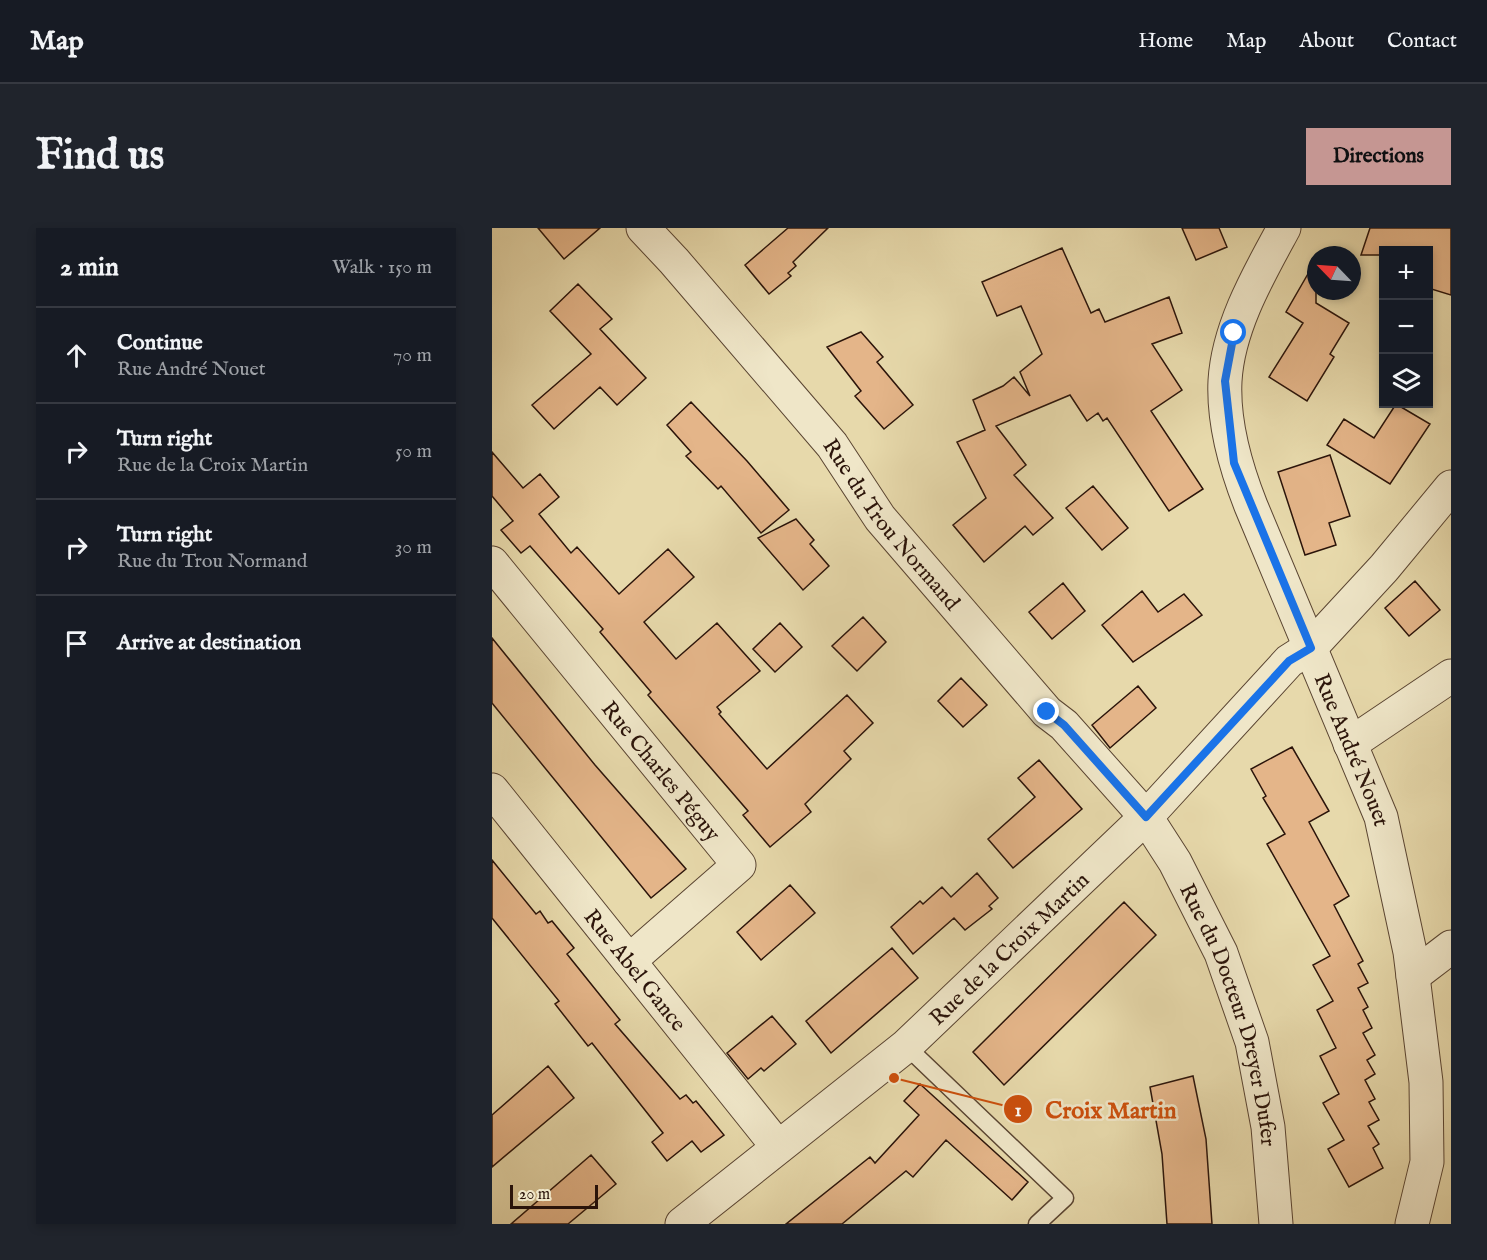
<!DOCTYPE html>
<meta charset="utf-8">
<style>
:root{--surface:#171b24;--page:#20242c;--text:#f1f3f6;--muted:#9ea1a6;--line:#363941;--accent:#c59692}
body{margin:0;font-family:"IM FELL English",serif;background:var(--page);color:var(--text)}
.controls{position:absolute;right:18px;top:18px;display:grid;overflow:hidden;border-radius:0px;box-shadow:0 3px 9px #0003}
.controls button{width:54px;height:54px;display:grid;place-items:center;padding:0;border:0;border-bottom:2px solid var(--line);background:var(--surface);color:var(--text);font:30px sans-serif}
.compass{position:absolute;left:815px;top:18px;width:54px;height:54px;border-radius:50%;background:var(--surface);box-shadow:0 3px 9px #0003;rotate:295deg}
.scale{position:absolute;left:18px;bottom:15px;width:88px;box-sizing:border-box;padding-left:6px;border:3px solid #2b140a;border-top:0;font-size:16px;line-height:21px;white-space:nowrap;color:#2b140a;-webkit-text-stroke:4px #efe6c8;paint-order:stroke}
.stop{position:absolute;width:18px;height:18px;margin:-14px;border:4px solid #1a73e8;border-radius:50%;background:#fff}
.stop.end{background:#1a73e8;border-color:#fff;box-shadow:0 2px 6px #0008}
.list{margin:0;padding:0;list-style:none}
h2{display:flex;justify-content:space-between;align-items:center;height:78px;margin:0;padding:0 24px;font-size:26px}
h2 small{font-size:20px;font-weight:400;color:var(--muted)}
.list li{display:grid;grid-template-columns:39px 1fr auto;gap:18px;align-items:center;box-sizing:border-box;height:96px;padding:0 24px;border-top:2px solid var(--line)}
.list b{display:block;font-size:22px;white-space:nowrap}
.list p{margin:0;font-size:20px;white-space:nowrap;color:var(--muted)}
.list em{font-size:20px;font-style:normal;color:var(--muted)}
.icon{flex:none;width:33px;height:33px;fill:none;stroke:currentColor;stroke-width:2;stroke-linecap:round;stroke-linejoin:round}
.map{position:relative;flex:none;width:959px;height:996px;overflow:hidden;border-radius:0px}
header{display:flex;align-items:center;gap:36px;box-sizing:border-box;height:84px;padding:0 30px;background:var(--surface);border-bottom:2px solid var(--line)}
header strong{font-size:28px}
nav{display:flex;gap:33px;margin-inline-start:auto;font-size:21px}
.intro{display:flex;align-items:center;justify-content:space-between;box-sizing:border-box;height:144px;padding:0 36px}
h1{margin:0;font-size:42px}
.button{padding:15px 27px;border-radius:0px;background:var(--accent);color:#111;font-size:21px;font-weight:700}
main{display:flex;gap:36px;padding:0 36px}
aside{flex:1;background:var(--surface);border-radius:0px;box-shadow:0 3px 9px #0003}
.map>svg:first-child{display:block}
.building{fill:#e4b589;stroke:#2b140a;stroke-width:1.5}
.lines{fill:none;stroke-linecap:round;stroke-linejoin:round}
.lane-casing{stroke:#5a4532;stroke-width:19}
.street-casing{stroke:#5a4532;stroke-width:35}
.lane{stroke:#efe6c8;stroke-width:16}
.street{stroke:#efe6c8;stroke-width:33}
.route{stroke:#1a73e8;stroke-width:8}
.labels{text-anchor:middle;stroke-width:5;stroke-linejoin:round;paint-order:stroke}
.street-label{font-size:22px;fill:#2b140a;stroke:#efe6c8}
.leader{fill:none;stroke:#cc4f0c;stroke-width:2}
.callout-dot{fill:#cc4f0c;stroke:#efe6c8;stroke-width:2}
.mark-label{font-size:18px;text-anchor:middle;font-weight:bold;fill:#fff}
.callout-label{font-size:24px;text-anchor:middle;font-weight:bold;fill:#cc4f0c;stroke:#efe6c8;stroke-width:5;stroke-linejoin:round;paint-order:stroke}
</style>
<header>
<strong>Map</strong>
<nav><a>Home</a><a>Map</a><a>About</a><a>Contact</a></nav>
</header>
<div class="intro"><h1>Find us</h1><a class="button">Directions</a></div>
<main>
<aside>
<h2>2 min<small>Walk · 150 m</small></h2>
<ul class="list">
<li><svg class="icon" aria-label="ahead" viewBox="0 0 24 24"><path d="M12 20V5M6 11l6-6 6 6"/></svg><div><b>Continue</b><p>Rue André Nouet</p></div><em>70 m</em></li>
<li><svg class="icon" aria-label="right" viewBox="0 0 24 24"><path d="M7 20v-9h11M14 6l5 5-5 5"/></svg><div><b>Turn right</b><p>Rue de la Croix Martin</p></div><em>50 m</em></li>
<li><svg class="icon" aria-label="right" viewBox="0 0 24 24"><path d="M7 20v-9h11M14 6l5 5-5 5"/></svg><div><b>Turn right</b><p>Rue du Trou Normand</p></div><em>30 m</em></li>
<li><svg class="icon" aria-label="arrive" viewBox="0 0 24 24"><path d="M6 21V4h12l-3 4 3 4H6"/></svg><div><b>Arrive at destination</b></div></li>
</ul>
</aside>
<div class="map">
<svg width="959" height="996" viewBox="0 0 959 996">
<rect width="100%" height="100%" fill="#e7d9ab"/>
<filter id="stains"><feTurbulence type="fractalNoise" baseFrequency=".00333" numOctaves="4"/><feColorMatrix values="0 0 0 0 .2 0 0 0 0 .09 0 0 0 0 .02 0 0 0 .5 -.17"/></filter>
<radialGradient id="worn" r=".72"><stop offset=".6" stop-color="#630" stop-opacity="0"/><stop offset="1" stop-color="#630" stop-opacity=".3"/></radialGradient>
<path class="building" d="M 46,0 L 108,0 L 72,31 Z
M 296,0 L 336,0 L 301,34 L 304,38 L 296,45 L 299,48 L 277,66 L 253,37 Z
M 690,0 L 727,0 L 735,19 L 704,32 Z
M 878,0 L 959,0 L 959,67 L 936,60 L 936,22 L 891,22 L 891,27 L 869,27 Z
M 570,20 L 599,85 L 607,81 L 613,94 L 677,69 L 690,105 L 660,116 L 690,162 L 659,183 L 711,261 L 677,283 L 615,190 L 611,193 L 606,185 L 595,193 L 578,167 L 504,198 L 534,237 L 522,247 L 561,290 L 541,307 L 533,298 L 492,334 L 461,297 L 494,270 L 465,214 L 493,202 L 481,172 L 511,158 L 522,149 L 538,168 L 528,144 L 550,126 L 529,78 L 505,88 L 490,54 Z
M 824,32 L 824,75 L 857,95 L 838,126 L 842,129 L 815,173 L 777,149 L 811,95 L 794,84 Z
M 86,56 L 120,91 L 108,101 L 154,150 L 125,177 L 108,159 L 62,201 L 40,177 L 99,126 L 58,83 Z
M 369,104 L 391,129 L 385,134 L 421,177 L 392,201 L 363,168 L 369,163 L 335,119 Z
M 199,174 L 255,233 L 297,282 L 269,305 L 229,258 L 226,261 L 194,228 L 199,224 L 175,197 Z
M 904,176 L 938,196 L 898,256 L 835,217 L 852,191 L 882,210 Z
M 0,224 L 31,260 L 48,246 L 67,269 L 47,286 L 79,325 L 85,319 L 127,366 L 176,321 L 202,349 L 152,394 L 184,431 L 225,395 L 268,443 L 225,479 L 229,484 L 227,486 L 275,541 L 355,467 L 381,495 L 352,523 L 359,531 L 313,576 L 319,584 L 278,619 L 251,587 L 256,583 L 156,467 L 159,464 L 108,404 L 111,401 L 38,318 L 29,325 L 9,302 L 21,293 L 0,268 Z
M 838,227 L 858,288 L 837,295 L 844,317 L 813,327 L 786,244 Z
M 601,258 L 636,300 L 610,322 L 574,280 Z
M 304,291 L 322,312 L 318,316 L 337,338 L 311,362 L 266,310 Z
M 923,353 L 948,382 L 917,408 L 893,380 Z
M 571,355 L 593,383 L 560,411 L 537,384 Z
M 650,363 L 666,384 L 692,366 L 710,387 L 641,434 L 610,397 Z
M 371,389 L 394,414 L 365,443 L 340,418 Z
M 288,395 L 310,419 L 283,444 L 261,421 Z
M 0,410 L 103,537 L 194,641 L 159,670 L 0,475 Z
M 469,450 L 495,477 L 471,499 L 446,473 Z
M 646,458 L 664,480 L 618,520 L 600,497 Z
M 800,519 L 837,583 L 817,594 L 857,668 L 842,677 L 871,733 L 866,736 L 876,755 L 866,760 L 876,779 L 871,782 L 880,800 L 871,805 L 883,827 L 875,832 L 883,846 L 873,852 L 883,871 L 877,874 L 887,892 L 876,898 L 887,916 L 881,920 L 891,940 L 857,959 L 836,921 L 852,912 L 831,875 L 847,866 L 828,828 L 844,820 L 825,782 L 841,773 L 821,737 L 838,728 L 775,616 L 793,606 L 771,570 L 774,568 L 759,541 Z
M 547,532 L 590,581 L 521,640 L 496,611 L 543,569 L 526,550 Z
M 0,632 L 44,686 L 48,683 L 56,695 L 60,693 L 82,720 L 75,726 L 128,792 L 123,796 L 188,871 L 194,867 L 201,875 L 204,873 L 232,907 L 209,924 L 200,913 L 175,933 L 160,914 L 171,905 L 100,815 L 96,818 L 63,776 L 67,773 L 0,690 Z
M 485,645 L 506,670 L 497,678 L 500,681 L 473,702 L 462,690 L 421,726 L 399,699 L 428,673 L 431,676 L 450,659 L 459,669 Z
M 298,657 L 323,685 L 269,732 L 245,704 Z
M 632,674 L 664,707 L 512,857 L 481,824 Z
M 400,720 L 426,750 L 339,825 L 314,793 Z
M 280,788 L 304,816 L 272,843 L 269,840 L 256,851 L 235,825 Z
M 56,838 L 82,870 L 0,939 L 0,887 Z
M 701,848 L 714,911 L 720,996 L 675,996 L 670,926 L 658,859 Z
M 428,856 L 536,954 L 520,972 L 454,912 L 421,949 L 414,943 L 350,996 L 294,996 L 378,929 L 383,935 L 427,887 L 412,873 Z
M 99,927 L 124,956 L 76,996 L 19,996 Z"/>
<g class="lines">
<g class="lane-casing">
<path id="lane" d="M 414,818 L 573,970 L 545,996"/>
</g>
<g class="street-casing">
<g id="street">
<path id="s1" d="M 151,0 L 182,33 L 340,217 L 388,290 L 555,484 L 572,497 L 654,589 L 683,634 L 729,725 L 760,814 L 776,899 L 784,996"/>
<path id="s2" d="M 792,0 C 767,46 736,99 733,153 C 731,194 744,240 759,278 L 889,589 L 918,724 L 934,854 L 935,934 L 920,996"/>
<path id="s3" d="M 0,335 L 247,637 L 137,733"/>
<path d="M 858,516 L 959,448"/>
<path id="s4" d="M 0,562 L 286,919"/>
<path d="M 921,748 L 959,719"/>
<path id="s5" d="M 190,996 L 414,818 L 654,589 L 797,433 L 819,419 L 892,340 L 959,259"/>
</g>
</g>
<use href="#lane" class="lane"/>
<use href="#street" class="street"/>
</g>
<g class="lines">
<path class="route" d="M 555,484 L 572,497 L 654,589 L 797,433 L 819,420 L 742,235 L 733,153 L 742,105"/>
</g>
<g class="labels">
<g class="street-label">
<text dy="8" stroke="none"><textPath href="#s1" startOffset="387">Rue du Trou Normand</textPath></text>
<text dy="8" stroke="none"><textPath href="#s2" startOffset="558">Rue André Nouet</textPath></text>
<text dy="8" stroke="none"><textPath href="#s3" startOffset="268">Rue Charles Péguy</textPath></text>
<text dy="8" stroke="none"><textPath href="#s5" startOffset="428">Rue de la Croix Martin</textPath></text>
<text dy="8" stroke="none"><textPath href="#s4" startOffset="230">Rue Abel Gance</textPath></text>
<text dy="8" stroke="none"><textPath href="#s1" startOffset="993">Rue du Docteur Dreyer Dufer</textPath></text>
</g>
</g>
<path class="leader" d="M402 850L526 881"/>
<g class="callout-dot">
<circle cx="402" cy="850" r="6"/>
<circle cx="526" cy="881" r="15"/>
</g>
<g class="mark-label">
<text x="526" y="888">1</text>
</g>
<g class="callout-label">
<text x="619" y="890">Croix Martin</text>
</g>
<rect width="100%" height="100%" filter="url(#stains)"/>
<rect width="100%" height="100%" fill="url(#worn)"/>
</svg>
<div class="controls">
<button>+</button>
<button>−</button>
<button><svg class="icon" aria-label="layers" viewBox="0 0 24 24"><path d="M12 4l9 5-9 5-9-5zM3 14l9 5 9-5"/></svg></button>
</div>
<svg class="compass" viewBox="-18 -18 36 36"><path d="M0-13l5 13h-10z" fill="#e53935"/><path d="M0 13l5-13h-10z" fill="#9ea1a6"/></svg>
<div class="scale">20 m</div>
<div class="stop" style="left:742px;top:105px"></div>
<div class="stop end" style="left:555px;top:484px"></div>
</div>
</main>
